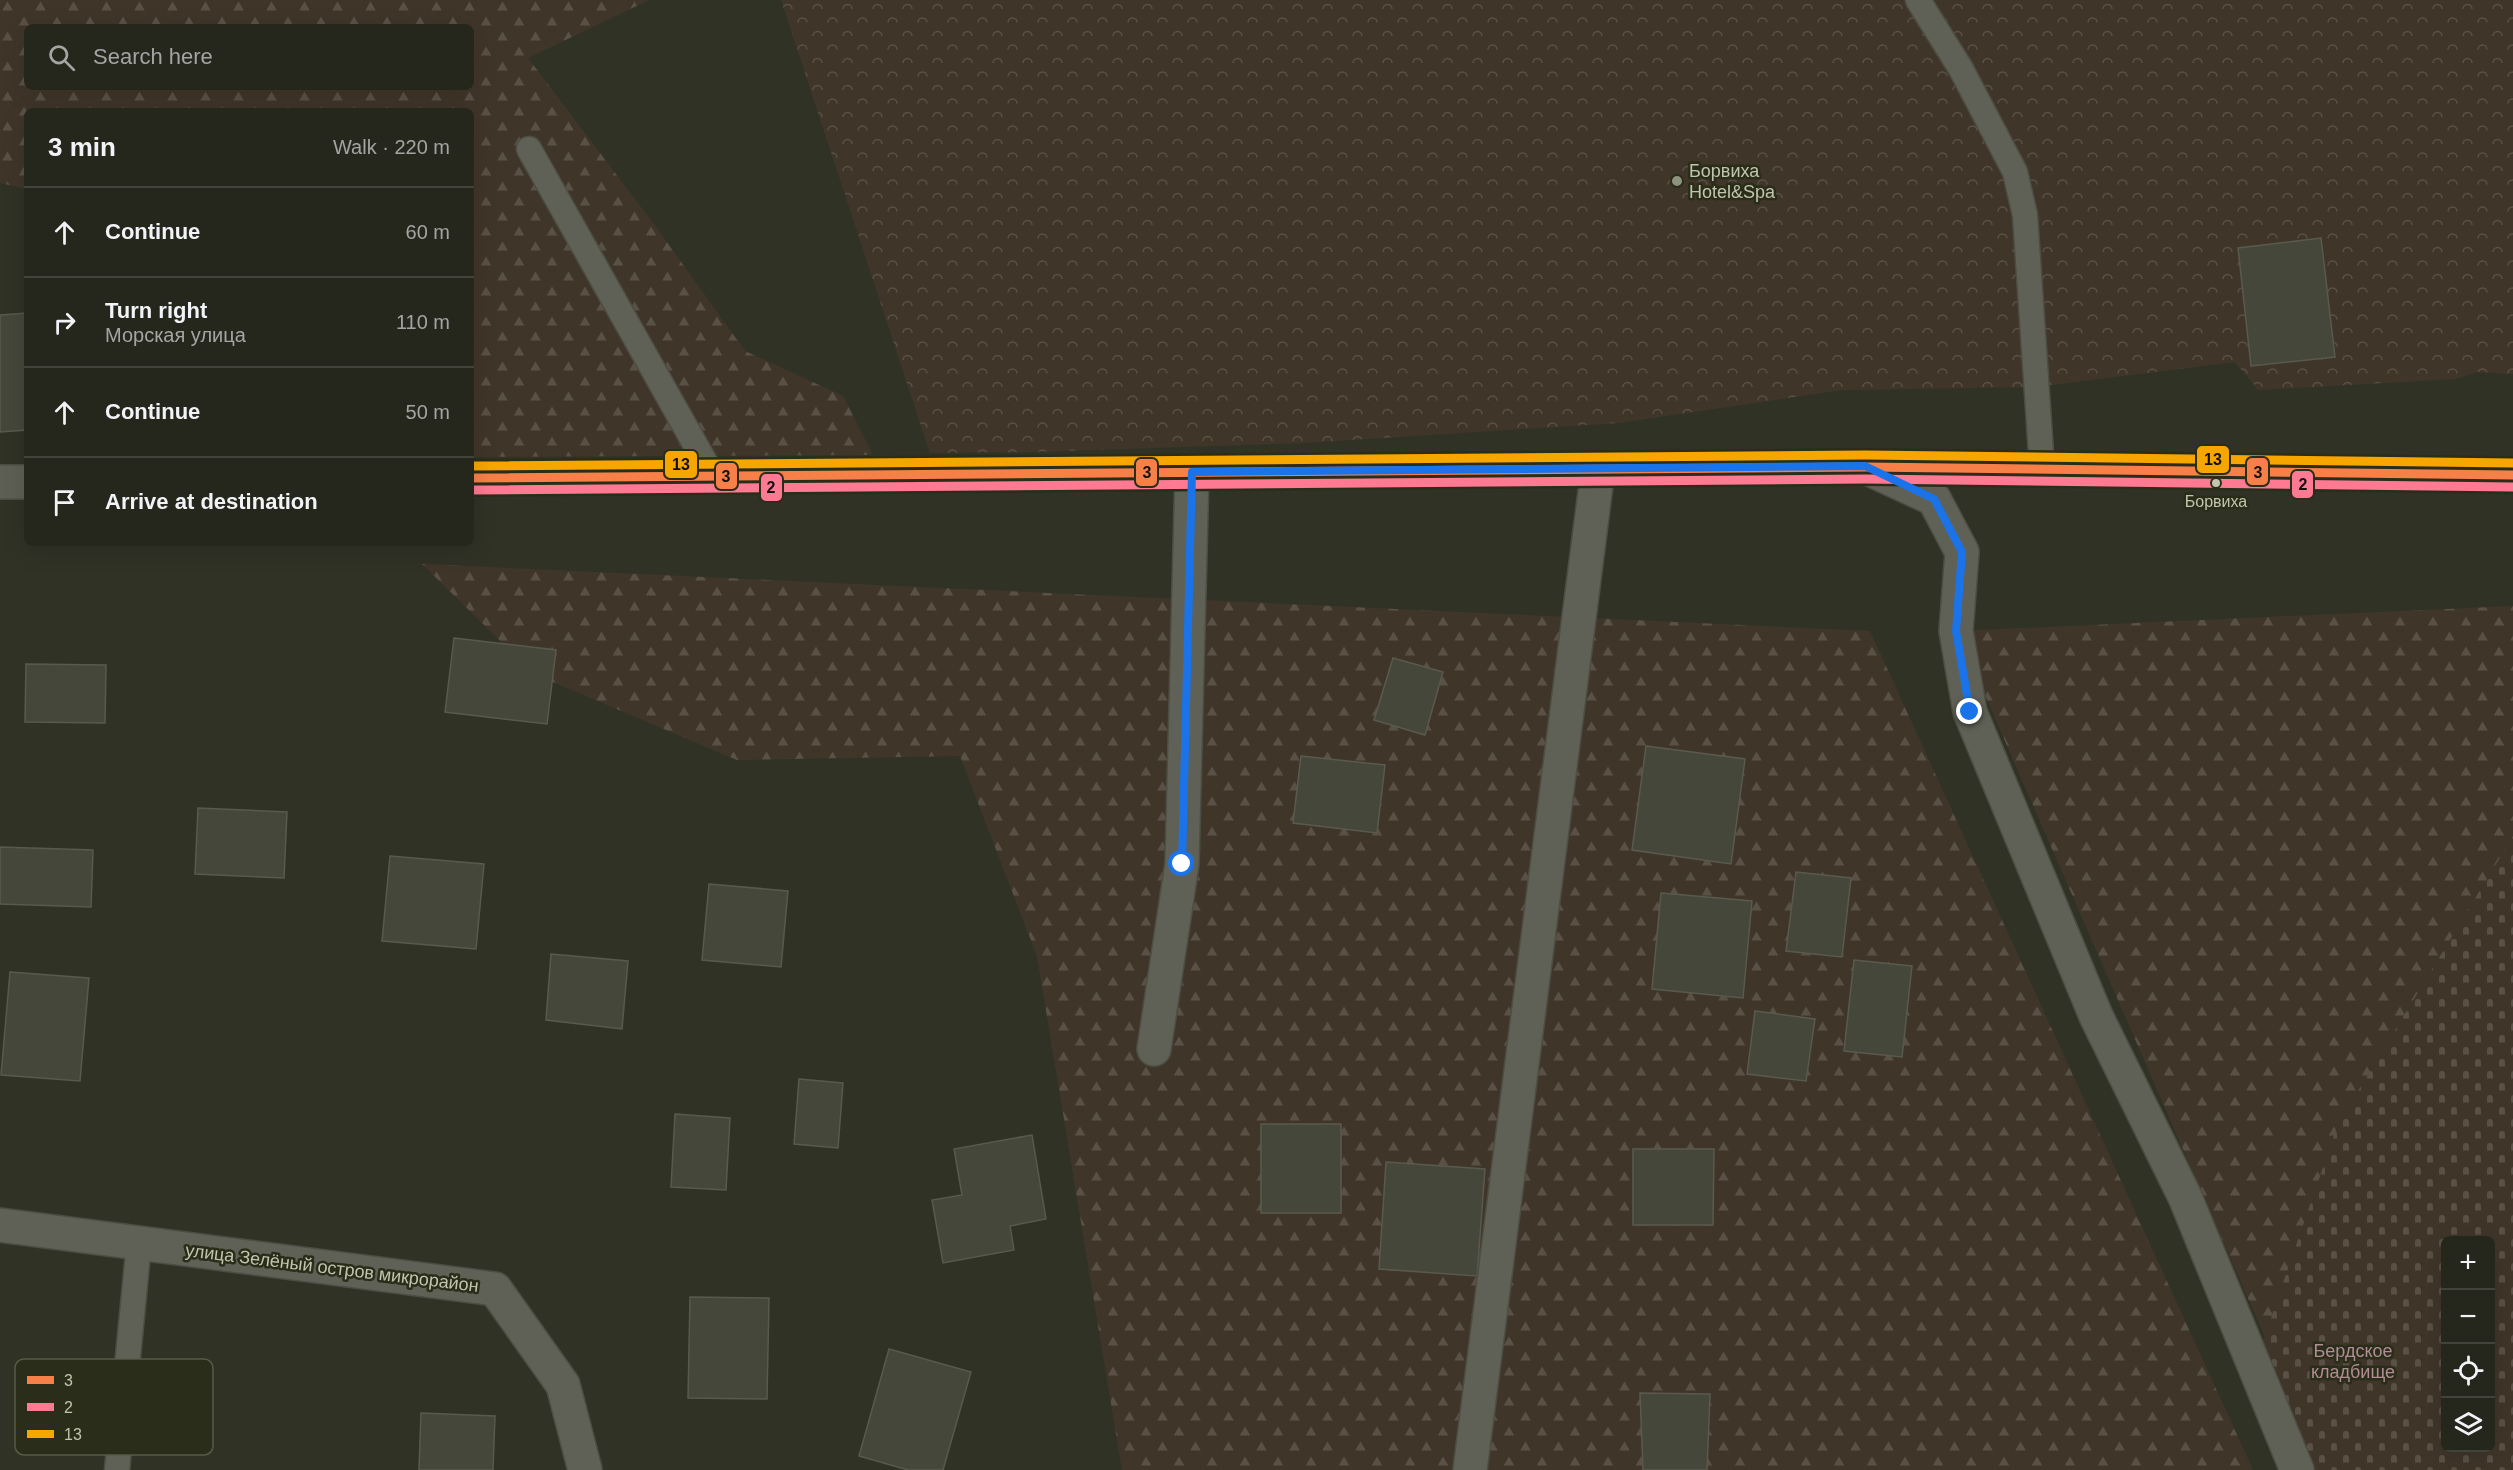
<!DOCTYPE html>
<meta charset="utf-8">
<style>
:root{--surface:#25261c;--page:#313229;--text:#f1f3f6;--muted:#a3a5a3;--line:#42433b}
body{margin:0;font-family:Helvetica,sans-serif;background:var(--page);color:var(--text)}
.controls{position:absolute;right:18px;bottom:18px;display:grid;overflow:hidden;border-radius:9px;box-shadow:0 6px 24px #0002}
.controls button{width:54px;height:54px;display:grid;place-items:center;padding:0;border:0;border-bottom:2px solid var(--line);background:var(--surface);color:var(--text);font:30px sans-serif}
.stop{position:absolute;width:18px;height:18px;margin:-14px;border:4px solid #1a73e8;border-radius:50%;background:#fff}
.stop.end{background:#1a73e8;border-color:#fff;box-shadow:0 2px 6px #0008}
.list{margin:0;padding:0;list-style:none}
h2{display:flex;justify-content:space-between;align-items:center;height:78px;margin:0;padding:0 24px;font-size:26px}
h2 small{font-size:20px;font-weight:400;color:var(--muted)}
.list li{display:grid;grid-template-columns:39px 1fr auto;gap:18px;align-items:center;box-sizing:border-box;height:90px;padding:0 24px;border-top:2px solid var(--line)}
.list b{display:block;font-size:22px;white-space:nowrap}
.list p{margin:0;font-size:20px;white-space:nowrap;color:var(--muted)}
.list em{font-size:20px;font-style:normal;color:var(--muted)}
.icon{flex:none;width:33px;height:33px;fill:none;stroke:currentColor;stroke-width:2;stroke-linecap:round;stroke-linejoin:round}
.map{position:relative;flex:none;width:2513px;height:1470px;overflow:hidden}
.search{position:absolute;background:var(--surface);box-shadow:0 6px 24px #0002;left:24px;top:24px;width:450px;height:66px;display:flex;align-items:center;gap:15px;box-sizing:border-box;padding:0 21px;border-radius:9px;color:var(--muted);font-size:22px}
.panel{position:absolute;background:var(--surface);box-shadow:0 6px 24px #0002;left:24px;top:108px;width:450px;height:438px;border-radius:9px}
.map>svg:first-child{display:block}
.forest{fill:url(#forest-firs);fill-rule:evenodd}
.cemetery{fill:url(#cemetery-stones);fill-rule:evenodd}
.park{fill:url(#park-crowns)}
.building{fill:#45473a;stroke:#595a4d;stroke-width:1.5}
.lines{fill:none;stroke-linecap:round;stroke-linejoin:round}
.lane-casing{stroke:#4c4d44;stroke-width:27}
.street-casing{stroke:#4c4d44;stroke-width:36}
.secondary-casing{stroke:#4c4d44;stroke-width:36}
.lane{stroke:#606156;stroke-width:24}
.street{stroke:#606156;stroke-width:33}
.secondary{stroke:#5e5f54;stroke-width:33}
.bus-1-casing{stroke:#2a2d19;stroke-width:14}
.bus-2-casing{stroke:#2a2d19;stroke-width:14}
.bus-3-casing{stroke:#2a2d19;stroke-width:14}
.bus-1{stroke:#f78048;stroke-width:9}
.bus-2{stroke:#fe7a93;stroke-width:9}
.bus-3{stroke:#f7a600;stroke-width:9}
.route{stroke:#1a73e8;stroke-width:8}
.poi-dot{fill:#8f927e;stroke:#2a2d19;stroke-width:2}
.bus-dot{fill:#c1c5ae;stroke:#2a2d19;stroke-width:2}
.labels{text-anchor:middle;stroke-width:5;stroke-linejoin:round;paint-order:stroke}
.bus-label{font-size:16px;fill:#c1c5ae;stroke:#2a2d19}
.poi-label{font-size:18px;fill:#c1c5ae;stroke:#2a2d19;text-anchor:start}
.street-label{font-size:18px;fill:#c1c5ae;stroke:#2a2d19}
.park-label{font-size:18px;fill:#b08c94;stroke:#2a2d19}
.key{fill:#2a2d19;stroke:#575b46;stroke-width:1.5}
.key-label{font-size:16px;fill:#c1c5ae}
.line-badge{stroke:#2a2d19;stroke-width:2}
.pale-badge-label{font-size:16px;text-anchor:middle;font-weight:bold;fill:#111}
</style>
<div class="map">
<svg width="2513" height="1470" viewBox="0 0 2513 1470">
<defs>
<pattern id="forest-firs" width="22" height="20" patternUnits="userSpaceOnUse" patternTransform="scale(1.5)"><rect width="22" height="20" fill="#403529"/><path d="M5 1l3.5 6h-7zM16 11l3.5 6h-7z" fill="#5a5146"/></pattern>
<pattern id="cemetery-stones" width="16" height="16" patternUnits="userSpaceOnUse" patternTransform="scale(1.5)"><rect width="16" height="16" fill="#403529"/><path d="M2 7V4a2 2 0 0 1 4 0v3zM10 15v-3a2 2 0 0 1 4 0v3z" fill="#5a5146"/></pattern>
<pattern id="park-crowns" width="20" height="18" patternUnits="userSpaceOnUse" patternTransform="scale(1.5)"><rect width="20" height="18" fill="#403529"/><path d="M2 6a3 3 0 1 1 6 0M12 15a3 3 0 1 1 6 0" fill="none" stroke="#5a5146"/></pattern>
</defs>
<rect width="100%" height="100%" fill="#313226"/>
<path class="forest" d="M 0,0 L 649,0 L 528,58 L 656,227 L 745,351 L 843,396 L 873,455 L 471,457 L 471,111 L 27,111 L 27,189 L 0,183 ZM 27,27 L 471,27 L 471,87 L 27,87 Z
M 422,564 L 1870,631 L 2253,1470 L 1122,1470 L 1037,956 L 960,756 L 737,760 L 534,674 Z
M 2513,606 L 2513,1470 L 2323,1470 L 1957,631 ZM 2446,1240 L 2490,1240 L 2490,1448 L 2446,1448 Z"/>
<path class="cemetery" d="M 2513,836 L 2513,1470 L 2309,1470 L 2252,1373 L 2338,1124 ZM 2446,1240 L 2490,1240 L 2490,1448 L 2446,1448 Z"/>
<path class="park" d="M 781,0 L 2513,0 L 2513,374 L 2477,372 L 2455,379 L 2258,390 L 2235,362 L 2035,387 L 1842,390 L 1618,423 L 1303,443 L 1031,452 L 930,453 Z"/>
<path class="building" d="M 2321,238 L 2335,357 L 2251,366 L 2238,248 Z
M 27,313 L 27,430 L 0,432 L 0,315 Z
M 454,638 L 556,650 L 547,724 L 445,712 Z
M 1393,658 L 1443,672 L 1425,735 L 1374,720 Z
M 26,664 L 106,665 L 105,723 L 25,722 Z
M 1646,746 L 1745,759 L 1731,864 L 1632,850 Z
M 1301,756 L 1385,765 L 1377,833 L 1293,823 Z
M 198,808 L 287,812 L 284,878 L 195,874 Z
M 0,847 L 93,850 L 91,907 L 0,904 Z
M 390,856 L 484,864 L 476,949 L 382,941 Z
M 1796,872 L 1851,878 L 1842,957 L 1786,951 Z
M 709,884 L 788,891 L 781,967 L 702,960 Z
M 1661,893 L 1752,901 L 1743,998 L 1652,989 Z
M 551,954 L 628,961 L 622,1029 L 546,1020 Z
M 1854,960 L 1912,966 L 1902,1057 L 1844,1051 Z
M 10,972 L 89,978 L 80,1081 L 1,1075 Z
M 1755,1011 L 1815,1019 L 1806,1081 L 1747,1074 Z
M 799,1079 L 843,1083 L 838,1148 L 794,1144 Z
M 675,1114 L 730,1118 L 726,1190 L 671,1187 Z
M 1261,1124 L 1341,1124 L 1341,1213 L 1261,1213 Z
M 1032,1135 L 1046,1219 L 1010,1226 L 1014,1250 L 943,1263 L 932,1200 L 962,1195 L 954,1149 Z
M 1633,1149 L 1714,1149 L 1713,1225 L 1633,1225 Z
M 1386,1162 L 1485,1169 L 1477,1276 L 1379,1269 Z
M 690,1297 L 769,1298 L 767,1399 L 688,1398 Z
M 889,1349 L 971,1372 L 943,1470 L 908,1470 L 859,1456 Z
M 1640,1393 L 1710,1394 L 1707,1470 L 1643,1470 Z
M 421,1413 L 495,1416 L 493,1470 L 419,1470 Z"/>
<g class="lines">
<g class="lane-casing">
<path id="lane" d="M 1918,0 L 1961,69 L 2015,172 L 2025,215 L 2042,468
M 529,149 L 713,476
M 117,1470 L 139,1243"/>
</g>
<g class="street-casing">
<path id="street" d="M 1865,467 L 1934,499 L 1962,552 L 1956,631 L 1970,712 L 2096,1016 L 2185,1197 L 2297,1470
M 1154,1049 L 1182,864 L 1192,472
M 0,1225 L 495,1289 L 563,1385 L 585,1470
M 1470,1470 L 1598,469"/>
</g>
<g class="secondary-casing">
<path id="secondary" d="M 471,478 L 1865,467 L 2513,475
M 0,482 L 27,482"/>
</g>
<use href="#lane" class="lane"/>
<use href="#street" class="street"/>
<use href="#secondary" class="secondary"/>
<g class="bus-1-casing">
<path id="bus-1" d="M 471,478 L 1865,467 L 2513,475"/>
</g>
<g class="bus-2-casing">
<path id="bus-2" d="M 471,490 L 1865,479 L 2513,487"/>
</g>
<g class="bus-3-casing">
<path id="bus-3" d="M 471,466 L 1865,455 L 2513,463"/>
</g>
<use href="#bus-1" class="bus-1"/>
<use href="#bus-2" class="bus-2"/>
<use href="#bus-3" class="bus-3"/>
</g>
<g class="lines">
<path class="route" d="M 1182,864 L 1192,472 L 1865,466 L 1934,499 L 1962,552 L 1956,631 L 1970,712"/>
</g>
<circle class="poi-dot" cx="1677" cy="181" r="6"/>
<circle class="bus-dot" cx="2216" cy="483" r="5"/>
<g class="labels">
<g class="bus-label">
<text x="2216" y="507">Борвиха</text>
</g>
<g class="poi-label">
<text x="1689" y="177">Борвиха<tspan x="1689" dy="21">Hotel&amp;Spa</tspan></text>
</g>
<g class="street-label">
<text transform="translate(332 1268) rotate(7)" y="6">улица Зелёный остров микрорайон</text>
</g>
<g class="park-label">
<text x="2353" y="1357">Бердское<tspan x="2353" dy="21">кладбище</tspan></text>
</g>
</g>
<rect x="15" y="1359" width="198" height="96" rx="9" class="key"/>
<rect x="27" y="1376" width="27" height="8" fill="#f78048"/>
<rect x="27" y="1403" width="27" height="8" fill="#fe7a93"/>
<rect x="27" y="1430" width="27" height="8" fill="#f7a600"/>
<g class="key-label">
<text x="64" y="1386">3</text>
<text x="64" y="1413">2</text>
<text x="64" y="1440">13</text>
</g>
<g class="line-badge">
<rect x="2196" y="445" width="34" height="29" rx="6" fill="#f7a600"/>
<rect x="664" y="450" width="34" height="29" rx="6" fill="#f7a600"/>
<rect x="2246" y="457" width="23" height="29" rx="6" fill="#f78048"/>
<rect x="1135" y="458" width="23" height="29" rx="6" fill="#f78048"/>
<rect x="715" y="462" width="23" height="28" rx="6" fill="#f78048"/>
<rect x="2291" y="470" width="23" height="29" rx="6" fill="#fe7a93"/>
<rect x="760" y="473" width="23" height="29" rx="6" fill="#fe7a93"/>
</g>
<g class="pale-badge-label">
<text x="2213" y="465">13</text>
<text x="681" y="470">13</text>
<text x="2258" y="478">3</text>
<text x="1147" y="478">3</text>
<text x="726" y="482">3</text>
<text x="2303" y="490">2</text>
<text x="771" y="493">2</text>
</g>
</svg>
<div class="controls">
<button>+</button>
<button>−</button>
<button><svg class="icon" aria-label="locate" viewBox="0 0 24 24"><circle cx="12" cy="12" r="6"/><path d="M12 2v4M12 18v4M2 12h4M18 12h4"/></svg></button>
<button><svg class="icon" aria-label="layers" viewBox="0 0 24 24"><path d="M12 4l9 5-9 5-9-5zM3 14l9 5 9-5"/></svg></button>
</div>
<div class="stop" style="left:1182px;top:864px"></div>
<div class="stop end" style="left:1970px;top:712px"></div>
<div class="search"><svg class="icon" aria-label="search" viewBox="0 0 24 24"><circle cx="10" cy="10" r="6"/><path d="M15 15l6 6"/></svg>Search here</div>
<section class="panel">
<h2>3 min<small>Walk · 220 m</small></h2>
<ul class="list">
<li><svg class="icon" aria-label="ahead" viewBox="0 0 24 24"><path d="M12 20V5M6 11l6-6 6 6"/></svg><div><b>Continue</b></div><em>60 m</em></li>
<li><svg class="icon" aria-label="right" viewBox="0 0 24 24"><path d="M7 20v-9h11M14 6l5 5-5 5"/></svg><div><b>Turn right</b><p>Морская улица</p></div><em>110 m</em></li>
<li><svg class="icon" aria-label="ahead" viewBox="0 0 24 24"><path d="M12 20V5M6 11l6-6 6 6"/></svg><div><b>Continue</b></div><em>50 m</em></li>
<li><svg class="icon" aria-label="arrive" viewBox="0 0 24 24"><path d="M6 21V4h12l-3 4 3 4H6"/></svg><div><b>Arrive at destination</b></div></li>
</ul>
</section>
</div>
